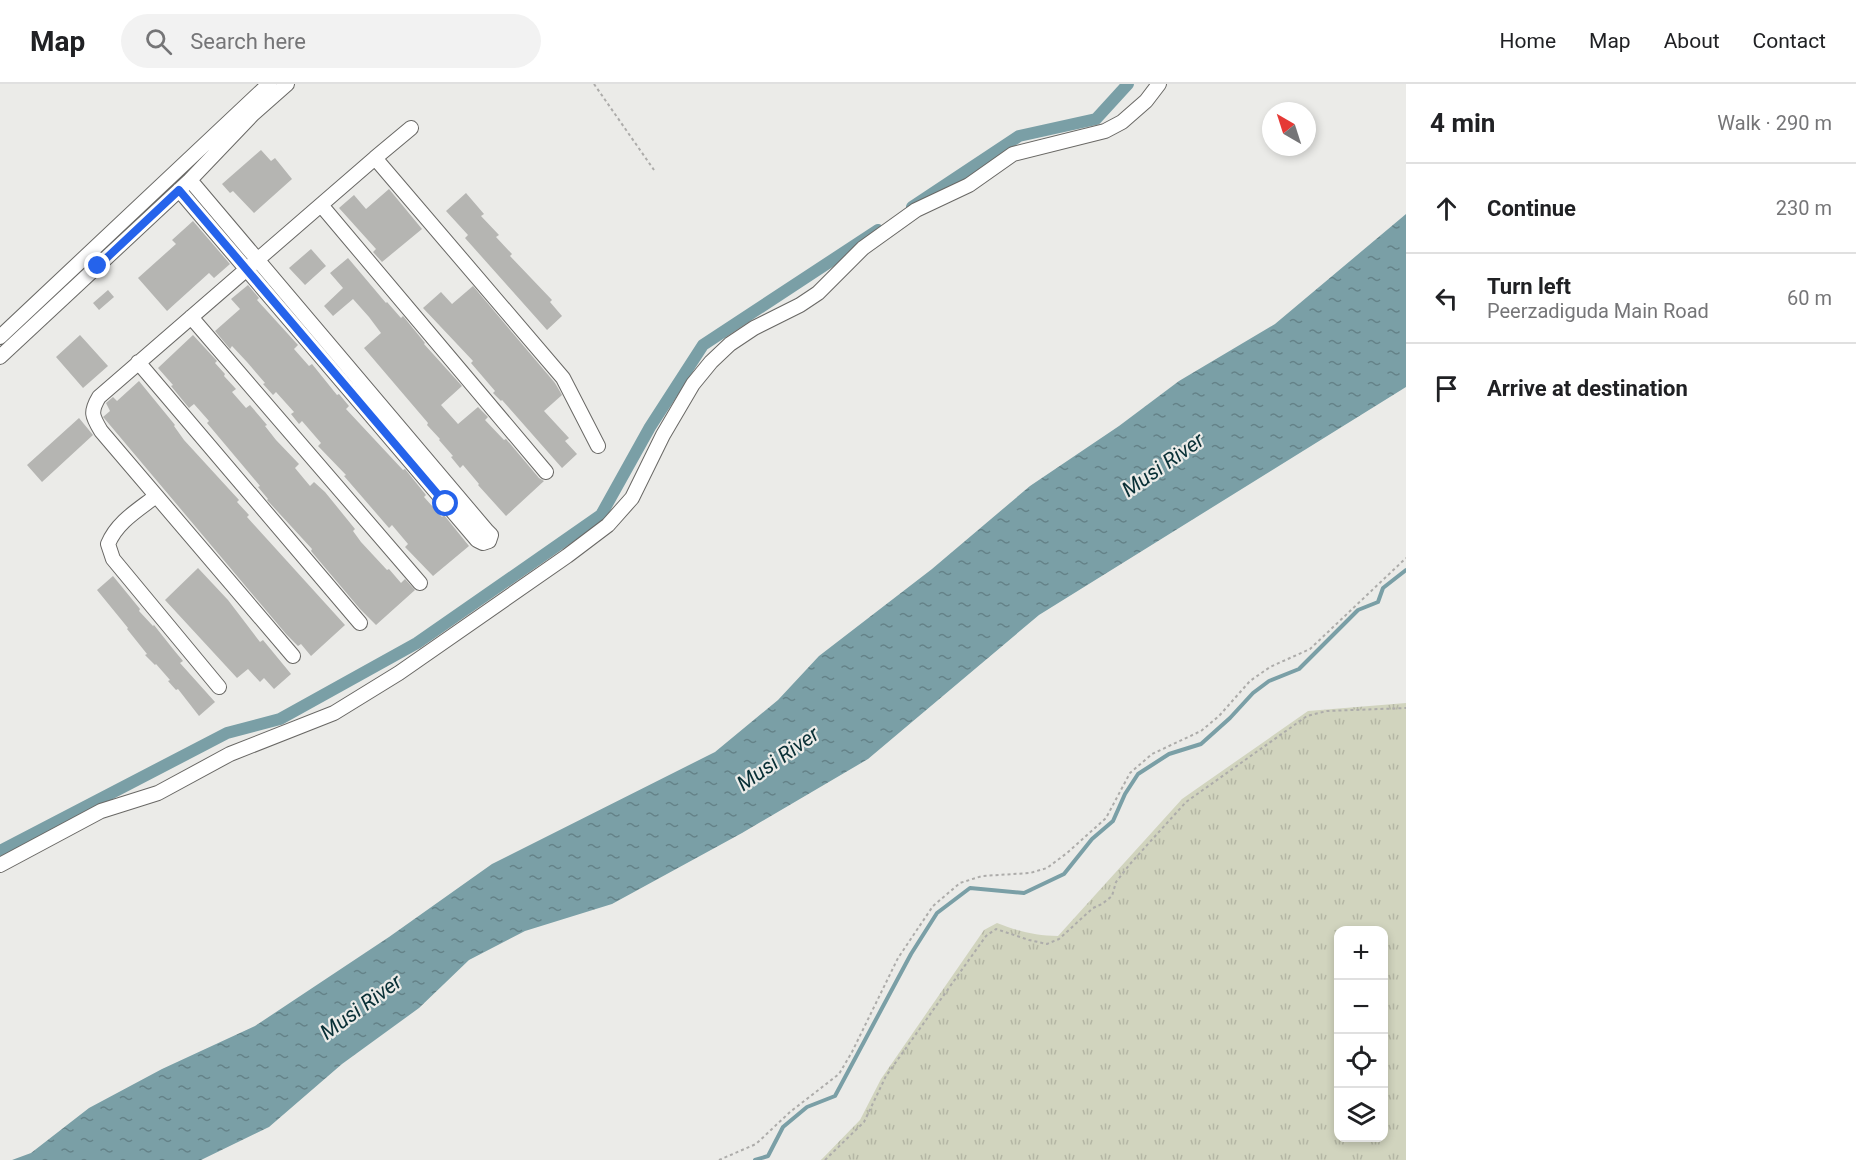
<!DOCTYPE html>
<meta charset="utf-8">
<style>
:root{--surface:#fff;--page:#f2f2f2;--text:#202124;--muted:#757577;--line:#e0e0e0}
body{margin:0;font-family:Roboto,sans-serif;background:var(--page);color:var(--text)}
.controls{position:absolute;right:18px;bottom:18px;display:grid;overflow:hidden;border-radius:12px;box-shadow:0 3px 9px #0003}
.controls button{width:54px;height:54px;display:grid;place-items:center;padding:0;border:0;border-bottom:2px solid var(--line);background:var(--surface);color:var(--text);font:30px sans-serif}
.compass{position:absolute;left:1262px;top:18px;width:54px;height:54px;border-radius:50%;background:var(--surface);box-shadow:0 3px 9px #0003;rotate:321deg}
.stop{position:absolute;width:18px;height:18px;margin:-14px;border:4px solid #2563eb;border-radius:50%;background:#fff}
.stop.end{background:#2563eb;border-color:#fff;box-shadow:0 2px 6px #0008}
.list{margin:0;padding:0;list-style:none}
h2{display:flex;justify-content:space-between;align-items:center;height:78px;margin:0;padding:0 24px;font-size:26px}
h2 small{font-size:20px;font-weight:400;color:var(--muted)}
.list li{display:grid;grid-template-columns:39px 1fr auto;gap:18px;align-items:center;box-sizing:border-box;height:90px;padding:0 24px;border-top:2px solid var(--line)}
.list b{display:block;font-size:22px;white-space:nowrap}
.list p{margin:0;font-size:20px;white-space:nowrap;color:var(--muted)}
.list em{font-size:20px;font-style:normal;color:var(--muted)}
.icon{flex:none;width:33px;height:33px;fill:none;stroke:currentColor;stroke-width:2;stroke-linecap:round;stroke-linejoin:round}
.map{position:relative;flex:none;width:1406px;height:1076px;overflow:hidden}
header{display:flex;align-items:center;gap:36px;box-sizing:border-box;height:84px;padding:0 30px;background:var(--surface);border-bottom:2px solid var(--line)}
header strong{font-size:28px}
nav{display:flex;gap:33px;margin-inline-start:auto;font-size:21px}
.search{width:420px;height:54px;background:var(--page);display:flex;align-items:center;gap:15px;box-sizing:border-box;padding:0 21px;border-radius:33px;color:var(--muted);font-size:22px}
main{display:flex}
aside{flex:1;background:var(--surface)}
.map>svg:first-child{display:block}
.grass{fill:url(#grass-tufts);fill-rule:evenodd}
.water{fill:url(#water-ripples)}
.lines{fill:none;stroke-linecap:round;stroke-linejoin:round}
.stream{stroke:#7a9fa6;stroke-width:4}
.canal{stroke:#7a9fa6;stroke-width:12}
.building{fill:#b5b5b2}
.minor-casing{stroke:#696865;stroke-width:16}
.path{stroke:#adacaa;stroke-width:2;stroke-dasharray:3 3;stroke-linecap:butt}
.minor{stroke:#fff;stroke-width:14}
.route{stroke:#2563eb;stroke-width:8}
.labels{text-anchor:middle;stroke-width:4.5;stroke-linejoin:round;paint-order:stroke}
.water-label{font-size:21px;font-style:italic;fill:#082f35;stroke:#ebebe8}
</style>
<header>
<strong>Map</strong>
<div class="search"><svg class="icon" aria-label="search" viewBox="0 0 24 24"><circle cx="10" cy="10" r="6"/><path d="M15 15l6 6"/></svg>Search here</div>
<nav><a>Home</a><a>Map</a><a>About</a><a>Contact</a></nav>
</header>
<main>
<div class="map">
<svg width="1406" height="1076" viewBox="0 0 1406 1076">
<defs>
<pattern id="grass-tufts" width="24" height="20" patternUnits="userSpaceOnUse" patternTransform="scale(1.5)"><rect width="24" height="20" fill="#d1d4be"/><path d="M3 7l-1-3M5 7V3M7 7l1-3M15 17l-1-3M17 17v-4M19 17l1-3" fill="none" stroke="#b4b6a4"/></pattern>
<pattern id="water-ripples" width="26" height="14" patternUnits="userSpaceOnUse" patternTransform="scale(1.5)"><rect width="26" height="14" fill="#7a9fa6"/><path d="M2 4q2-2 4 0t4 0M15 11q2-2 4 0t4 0" fill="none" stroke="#648288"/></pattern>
</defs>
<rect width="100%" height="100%" fill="#ebebe8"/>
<path class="grass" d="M 1406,619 L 1406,1076 L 821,1076 L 860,1036 L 881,995 L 984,846 L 997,839 C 1018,847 1035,852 1058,852 L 1182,715 L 1308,627 ZM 1338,846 L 1384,846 L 1384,1054 L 1338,1054 Z"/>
<path class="water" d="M 1406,130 L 1406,303 L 1039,531 L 868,675 L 742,749 L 612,820 L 525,847 L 469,876 L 419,924 L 342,980 L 269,1043 L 201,1076 L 12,1076 L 31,1069 L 89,1024 L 162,985 L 255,942 L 389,853 L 492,780 L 715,668 L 778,616 L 819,572 L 932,485 L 1030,402 L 1119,342 L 1179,297 L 1275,240 Z"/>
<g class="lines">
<path class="stream" d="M 755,1076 L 768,1072 L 783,1043 L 807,1023 L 835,1012 L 911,870 L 937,829 L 970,804 L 1024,809 L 1064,790 L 1092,755 L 1113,737 L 1125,710 L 1138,690 L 1169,670 L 1201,660 L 1230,634 L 1253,609 L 1269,597 L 1299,585 L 1358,526 L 1378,518 L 1383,504 L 1406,486"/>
<path class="canal" d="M 912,123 L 1019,52 L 1096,35 L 1128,0
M 0,767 L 227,649 L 280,635 L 417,559 L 601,431 L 650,343 L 703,261 L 878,146"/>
</g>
<path class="building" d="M 261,66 L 271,77 L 275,74 L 292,95 L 254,129 L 233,107 L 230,109 L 222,100 Z
M 389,105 L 422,145 L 382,178 L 373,168 L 376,165 L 339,124 L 354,111 L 366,125 Z
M 466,109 L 484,130 L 481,132 L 499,151 L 496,153 L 512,170 L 510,172 L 552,216 L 550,218 L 562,232 L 547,246 L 465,154 L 468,151 L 446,127 Z
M 193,137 L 230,180 L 214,194 L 209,189 L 167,227 L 138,194 L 176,160 L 172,156 Z
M 311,165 L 326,182 L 305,201 L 289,184 Z
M 348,174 L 386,219 L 387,218 L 401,234 L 403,232 L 425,259 L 424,260 L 462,302 L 441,321 L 458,340 L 478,323 L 488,333 L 485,336 L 504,356 L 506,355 L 539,394 L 544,397 L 506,432 L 478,401 L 479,400 L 463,381 L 460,384 L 451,373 L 453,372 L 439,356 L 440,355 L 427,341 L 428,339 L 364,264 L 381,249 L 369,233 L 353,215 L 333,232 L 324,222 L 343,204 L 330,189 Z
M 248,201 L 259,214 L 257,216 L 298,261 L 294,265 L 309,282 L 312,280 L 337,311 L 339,310 L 349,322 L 346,325 L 403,386 L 405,385 L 426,411 L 424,413 L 442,433 L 444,431 L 469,462 L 433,492 L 405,463 L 408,460 L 392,441 L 389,444 L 344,392 L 346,391 L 318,362 L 321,359 L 302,337 L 299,340 L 291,330 L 294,328 L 276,308 L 273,311 L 263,300 L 265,299 L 247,278 L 232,262 L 230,265 L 215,247 L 240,225 L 231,215 Z
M 473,202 L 555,299 L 562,311 L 544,327 L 569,354 L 565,357 L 577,370 L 562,384 L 502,316 L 501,317 L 493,309 L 495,307 L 471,279 L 473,277 L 423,224 L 441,208 L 452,220 Z
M 108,206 L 114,213 L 99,226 L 93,219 Z
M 80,251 L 108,282 L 83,304 L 56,273 Z
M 193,251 L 217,277 L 215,279 L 225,290 L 224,292 L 236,305 L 232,308 L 246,324 L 250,321 L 267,341 L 265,342 L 276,356 L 299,380 L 295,384 L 310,402 L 314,398 L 325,408 L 355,445 L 353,447 L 361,458 L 387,486 L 389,485 L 401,499 L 405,495 L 415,506 L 376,541 L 360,525 L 311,467 L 312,465 L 267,416 L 268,415 L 258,403 L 260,402 L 207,339 L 209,337 L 194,320 L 189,324 L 171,302 L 173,301 L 158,284 Z
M 139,297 L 175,341 L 174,342 L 184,356 L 239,416 L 237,418 L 249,431 L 247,433 L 345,541 L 311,572 L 301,560 L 298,562 L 286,550 L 104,334 L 103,333 L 110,327 L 106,319 L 113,313 L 117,317 Z
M 79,334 L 93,351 L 42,398 L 27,381 Z
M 198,484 L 228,516 L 260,558 L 263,556 L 291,590 L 274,605 L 264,594 L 260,598 L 248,585 L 237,594 L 165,516 Z
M 113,492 L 140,525 L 139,527 L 153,542 L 154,541 L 173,565 L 183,577 L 180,579 L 215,618 L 199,632 L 178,605 L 176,606 L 168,597 L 170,596 L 156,580 L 155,581 L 145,571 L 147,570 L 127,545 L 128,544 L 97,506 Z"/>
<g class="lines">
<g class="minor-casing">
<path id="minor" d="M 375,74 L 411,44
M 179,106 L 477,456 L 483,459 L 489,457 L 491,451 L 487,447 L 190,96
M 321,121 L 546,388
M 191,233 L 420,499
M 0,253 L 269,0
M 0,273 L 190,96 L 253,30 L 287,0
M 138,278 L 360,539
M 156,412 C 138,426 117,438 108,460 L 113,475 L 219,603
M 293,572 L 101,347 C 92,332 90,328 99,313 L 375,74 L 563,294 L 598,362
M 0,781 L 101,727 L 158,709 L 230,670 L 334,629 L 399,589 L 567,472 L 608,441 L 632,414 L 663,351 L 693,300 L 711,278 L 730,260 L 754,244 L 800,221 L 818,209 L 863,164 L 916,126 L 969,101 L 1013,70 L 1105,47 L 1122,38 L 1146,17 L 1159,0"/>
</g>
<path class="path" d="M 594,0 L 654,86
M 719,1076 L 756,1060 L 790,1028 L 839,990 L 852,968 L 898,874 L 933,822 L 960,799 L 982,792 L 1030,789 L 1047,784 L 1067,769 L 1106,734 L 1130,689 L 1152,670 L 1201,647 L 1219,632 L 1250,597 L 1270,583 L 1310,565 L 1406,474
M 825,1076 L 864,1038 L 886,992 L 986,852 L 996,845 L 1029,856 L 1047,860 L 1059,855 L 1093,824 L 1102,820 L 1112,812 L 1116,798 L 1130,780 L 1186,718 L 1307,632 L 1327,627 L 1406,624"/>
<use href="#minor" class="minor"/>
</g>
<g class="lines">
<path class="route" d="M 98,182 L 179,106 L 446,420"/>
</g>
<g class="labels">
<g class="water-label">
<text transform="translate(1163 381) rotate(-35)" y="7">Musi River</text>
<text transform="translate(778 675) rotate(-35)" y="7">Musi River</text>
<text transform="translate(361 923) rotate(-36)" y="7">Musi River</text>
</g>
</g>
</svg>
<div class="controls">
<button>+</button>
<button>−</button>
<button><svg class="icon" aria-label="locate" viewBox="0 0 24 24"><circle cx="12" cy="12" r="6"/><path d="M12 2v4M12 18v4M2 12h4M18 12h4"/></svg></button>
<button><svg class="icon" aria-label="layers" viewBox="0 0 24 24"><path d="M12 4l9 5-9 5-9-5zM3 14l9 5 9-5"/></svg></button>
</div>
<svg class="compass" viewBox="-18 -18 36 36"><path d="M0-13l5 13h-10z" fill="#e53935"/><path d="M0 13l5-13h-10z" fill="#757577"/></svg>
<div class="stop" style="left:446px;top:420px"></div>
<div class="stop end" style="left:98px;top:182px"></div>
</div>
<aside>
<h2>4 min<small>Walk · 290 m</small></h2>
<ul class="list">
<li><svg class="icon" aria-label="ahead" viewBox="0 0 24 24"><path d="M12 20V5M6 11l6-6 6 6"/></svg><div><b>Continue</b></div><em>230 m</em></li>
<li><svg class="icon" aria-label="left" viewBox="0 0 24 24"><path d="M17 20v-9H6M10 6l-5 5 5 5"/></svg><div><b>Turn left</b><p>Peerzadiguda Main Road</p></div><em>60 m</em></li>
<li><svg class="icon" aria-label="arrive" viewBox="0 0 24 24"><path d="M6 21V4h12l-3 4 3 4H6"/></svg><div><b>Arrive at destination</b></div></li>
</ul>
</aside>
</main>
